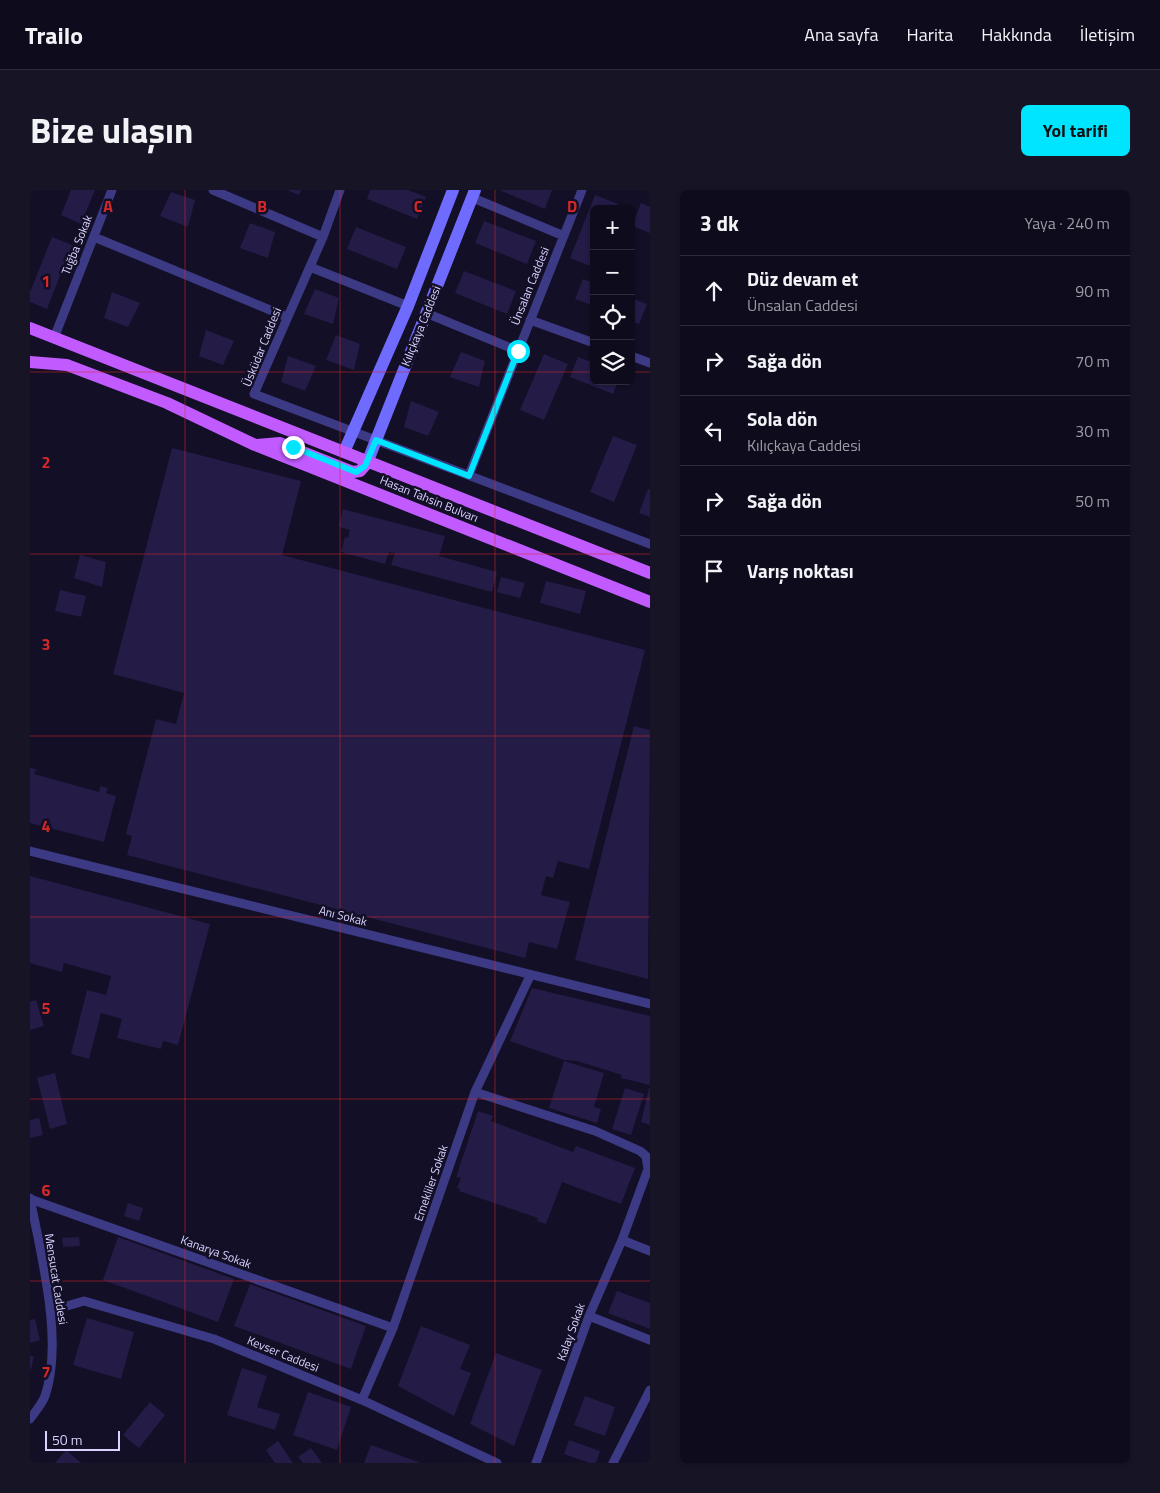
<!DOCTYPE html>
<html lang="tr">
<meta charset="utf-8">
<style>
:root{--surface:#0e0b1c;--page:#171425;--text:#f1f3f6;--muted:#9b9ba3;--line:#2e2b3b;--accent:#00e5ff}
body{margin:0;font-family:"Titillium Web",sans-serif;background:var(--page);color:var(--text)}
.controls{position:absolute;right:15px;top:15px;display:grid;overflow:hidden;border-radius:8px;box-shadow:0 1px 4px #0004}
.controls button{width:45px;height:45px;display:grid;place-items:center;padding:0;border:0;border-bottom:1px solid var(--line);background:var(--surface);color:var(--text);font:25px sans-serif}
.scale{position:absolute;left:15px;bottom:12px;width:75px;box-sizing:border-box;padding-left:5px;border:2px solid #d9d4ff;border-top:0;font-size:14px;line-height:18px;white-space:nowrap;color:#d9d4ff;-webkit-text-stroke:4px #130f26;paint-order:stroke}
.stop{position:absolute;width:15px;height:15px;margin:-11px;border:4px solid #00e5ff;border-radius:50%;background:#fff}
.stop.end{background:#00e5ff;border-color:#fff;box-shadow:0 1px 5px #0008}
.list{margin:0;padding:0;list-style:none}
h2{display:flex;justify-content:space-between;align-items:center;height:65px;margin:0;padding:0 20px;font-size:21px}
h2 small{font-size:16px;font-weight:400;color:var(--muted)}
.list li{display:grid;grid-template-columns:32px 1fr auto;gap:15px;align-items:center;box-sizing:border-box;height:70px;padding:0 20px;border-top:1px solid var(--line)}
.list b{display:block;font-size:19px;white-space:nowrap}
.list p{margin:0;font-size:16px;white-space:nowrap;color:var(--muted)}
.list em{font-size:16px;font-style:normal;color:var(--muted)}
.icon{flex:none;width:28px;height:28px;fill:none;stroke:currentColor;stroke-width:2;stroke-linecap:round;stroke-linejoin:round}
.map{position:relative;flex:none;width:620px;height:1273px;overflow:hidden;border-radius:8px}
header{display:flex;align-items:center;gap:30px;box-sizing:border-box;height:70px;padding:0 25px;background:var(--surface);border-bottom:1px solid var(--line)}
header strong{font-size:24px}
nav{display:flex;gap:28px;margin-inline-start:auto;font-size:18px}
.intro{display:flex;align-items:center;justify-content:space-between;box-sizing:border-box;height:120px;padding:0 30px}
h1{margin:0;font-size:35px}
.button{padding:12px 22px;border-radius:8px;background:var(--accent);color:#111;font-size:18px;font-weight:700}
main{display:flex;gap:30px;padding:0 30px}
aside{flex:1;background:var(--surface);border-radius:8px;box-shadow:0 1px 4px #0004}
.map>svg:first-child{display:block}
.building{fill:#241b47}
.lines{fill:none;stroke-linecap:round;stroke-linejoin:round}
.street{stroke:#3d3a85;stroke-width:9}
.secondary{stroke:#6f6bff;stroke-width:12}
.primary{stroke:#c25bff;stroke-width:12}
.route{stroke:#00e5ff;stroke-width:6}
.grid{fill:none;stroke:#d62828;stroke-width:1;stroke-opacity:0.55}
.labels{text-anchor:middle;stroke-width:5;stroke-linejoin:round;paint-order:stroke}
.street-label{font-size:12px;fill:#d9d4ff;stroke:#130f26}
.grid-label{font-size:16px;text-anchor:middle;font-weight:bold;fill:#d62828;stroke:#130f26;stroke-width:5;stroke-linejoin:round;paint-order:stroke}
</style>
<header>
<strong>Trailo</strong>
<nav><a>Ana sayfa</a><a>Harita</a><a>Hakkında</a><a>İletişim</a></nav>
</header>
<div class="intro"><h1>Bize ulaşın</h1><a class="button">Yol tarifi</a></div>
<main>
<div class="map">
<svg width="620" height="1273" viewBox="0 0 620 1273">
<rect width="100%" height="100%" fill="#130f26"/>
<path class="building" d="M 41,0 L 65,0 L 51,34 L 31,25 Z
M 257,0 L 271,0 L 269,5 Z
M 340,0 L 378,0 L 396,7 L 387,29 L 337,9 Z
M 469,0 L 522,0 L 515,19 Z
M 141,2 L 165,10 L 158,37 L 130,26 Z
M 565,5 L 588,14 L 586,19 L 564,19 L 563,77 L 540,68 Z
M 611,13 L 620,17 L 620,43 L 602,36 Z
M 454,31 L 506,51 L 497,74 L 445,53 Z
M 220,33 L 245,42 L 238,68 L 210,58 Z
M 326,37 L 376,57 L 367,79 L 317,59 Z
M 22,47 L 42,55 L 17,119 L 0,112 L 0,102 Z
M 434,81 L 486,101 L 477,124 L 425,103 Z
M 553,89 L 564,93 L 564,116 L 545,109 Z
M 285,99 L 309,108 L 303,134 L 274,124 Z
M 82,102 L 110,113 L 98,137 L 74,128 Z
M 601,108 L 617,114 L 609,134 L 601,131 Z
M 176,140 L 204,151 L 193,175 L 169,166 Z
M 306,145 L 330,154 L 324,180 L 296,170 Z
M 431,162 L 455,171 L 449,197 L 420,187 Z
M 514,164 L 538,174 L 514,230 L 490,220 Z
M 258,166 L 286,176 L 275,201 L 251,192 Z
M 548,167 L 564,173 L 564,191 L 588,191 L 583,204 L 540,187 Z
M 381,211 L 409,222 L 398,246 L 374,237 Z
M 583,246 L 607,255 L 584,312 L 560,302 Z
M 142,258 L 271,291 L 252,365 L 615,460 L 559,679 L 528,671 L 523,688 L 516,686 L 511,705 L 540,712 L 527,759 L 499,752 L 495,768 L 97,665 L 102,646 L 96,644 L 126,529 L 146,534 L 154,503 L 83,484 Z
M 618,299 L 620,299 L 620,327 L 609,323 Z
M 313,319 L 415,346 L 409,366 L 467,382 L 462,402 L 361,375 L 365,363 L 359,362 L 355,374 L 311,362 L 315,347 L 318,348 L 320,340 L 309,337 Z
M 50,365 L 76,372 L 72,397 L 44,388 Z
M 471,387 L 495,393 L 490,408 L 467,402 Z
M 516,391 L 556,401 L 550,424 L 510,413 Z
M 30,400 L 56,406 L 51,427 L 25,421 Z
M 604,536 L 620,540 L 618,789 L 545,770 Z
M 0,578 L 6,579 L 4,584 L 69,602 L 70,596 L 78,598 L 76,603 L 86,606 L 74,652 L 0,633 Z
M 0,686 L 180,734 L 148,855 L 133,851 L 131,859 L 87,848 L 92,829 L 71,823 L 59,869 L 41,864 L 57,800 L 76,805 L 81,786 L 34,773 L 32,782 L 0,773 Z
M 502,798 L 620,826 L 620,895 L 591,888 L 592,885 L 547,871 L 534,870 L 480,851 Z
M 6,810 L 14,836 L 0,840 L 0,812 Z
M 534,871 L 574,883 L 564,917 L 571,919 L 567,933 L 519,918 Z
M 25,883 L 37,934 L 20,939 L 7,888 Z
M 595,898 L 614,904 L 601,945 L 582,939 Z
M 619,898 L 620,898 L 620,935 L 611,932 Z
M 448,921 L 463,926 L 461,931 L 543,962 L 546,956 L 605,978 L 591,1014 L 532,992 L 516,1034 L 507,1031 L 508,1028 L 429,1001 L 430,999 L 427,998 L 431,988 L 426,987 Z
M 9,928 L 13,945 L 0,948 L 0,930 Z
M 98,1013 L 113,1018 L 109,1031 L 94,1026 Z
M 49,1047 L 50,1056 L 33,1057 L 32,1048 Z
M 88,1047 L 204,1089 L 188,1132 L 73,1090 Z
M 220,1094 L 336,1136 L 321,1179 L 204,1136 Z
M 587,1101 L 620,1113 L 620,1139 L 578,1123 Z
M 57,1128 L 104,1142 L 91,1189 L 43,1175 Z
M 5,1129 L 10,1150 L 0,1153 L 0,1130 Z
M 391,1136 L 440,1155 L 430,1179 L 441,1183 L 424,1226 L 368,1196 Z
M 466,1163 L 512,1180 L 484,1256 L 440,1234 Z
M 0,1165 L 4,1167 L 1,1179 L 0,1179 Z
M 212,1178 L 237,1186 L 227,1217 L 250,1224 L 245,1240 L 197,1225 Z
M 278,1202 L 321,1217 L 307,1260 L 263,1245 Z
M 555,1206 L 585,1217 L 575,1246 L 544,1235 Z
M 120,1212 L 135,1225 L 109,1258 L 93,1245 Z
M 539,1250 L 570,1261 L 566,1273 L 559,1273 L 534,1264 Z
M 248,1251 L 263,1273 L 245,1273 L 236,1260 Z
M 341,1255 L 391,1273 L 334,1273 Z
M 281,1258 L 292,1273 L 273,1273 L 268,1267 Z
M 36,1260 L 51,1273 L 25,1273 Z"/>
<g class="lines">
<path class="street" d="M 183,0 L 293,47
M 310,0 L 293,47 L 224,204 L 620,354
M 443,8 L 534,46
M 64,47 L 257,127
M 280,77 L 378,116
M 396,123 L 488,161
M 500,130 L 564,153
M 24,148 L 82,0
M 601,166 L 620,173
M 439,285 L 552,0
M 0,661 L 620,814
M 445,902 L 565,941 L 610,961 L 616,966 L 618,979 L 592,1050 L 559,1126 L 506,1273
M 0,1008 C 11,1065 34,1151 15,1206 C 12,1214 5,1222 0,1229
M 0,1009 L 363,1138
M 592,1050 L 620,1061
M 20,1121 L 54,1111 L 184,1149 L 332,1210 L 467,1273
M 559,1126 L 620,1150
M 332,1210 L 363,1138 L 445,902 L 500,786
M 583,1273 L 620,1200"/>
<path class="secondary" d="M 314,262 L 378,116 L 423,0
M 337,273 L 445,0"/>
<path class="primary" d="M 0,138 L 620,383
M 0,172 L 37,175 L 137,213 L 225,255 L 620,412
M 227,255 L 250,253 L 323,282 L 330,281 L 337,273"/>
</g>
<g class="lines">
<path class="route" d="M 263,257 L 326,282 L 335,276 L 346,250 L 439,286 L 488,161"/>
</g>
<path class="grid" d="M 155,0 L 155,1273M 310,0 L 310,1273M 465,0 L 465,1273M 0,182 L 564,182M 601,182 L 620,182M 0,364 L 620,364M 0,546 L 620,546M 0,727 L 620,727M 0,909 L 620,909M 0,1091 L 620,1091"/>
<g class="labels">
<g class="street-label">
<text transform="translate(47 55) rotate(-68)" y="4">Tuğba Sokak</text>
<text transform="translate(500 96) rotate(-68)" y="4">Ünsalan Caddesi</text>
<text transform="translate(391 136) rotate(-68)" y="4">Kılıçkaya Caddesi</text>
<text transform="translate(232 157) rotate(-68)" y="4">Üsküdar Caddesi</text>
<text transform="translate(399 309) rotate(22)" y="4">Hasan Tahsin Bulvarı</text>
<text transform="translate(313 726) rotate(14)" y="4">Anı Sokak</text>
<text transform="translate(401 993) rotate(-71)" y="4">Emekliler Sokak</text>
<text transform="translate(186 1062) rotate(20)" y="4">Kanarya Sokak</text>
<text transform="translate(26 1089) rotate(81)" y="4">Mensucat Caddesi</text>
<text transform="translate(541 1142) rotate(-70)" y="4">Kalay Sokak</text>
<text transform="translate(253 1164) rotate(22)" y="4">Kevser Caddesi</text>
</g>
</g>
<g class="grid-label">
<text x="78" y="22">A</text>
<text x="232" y="22">B</text>
<text x="388" y="22">C</text>
<text x="542" y="22">D</text>
<text x="16" y="97">1</text>
<text x="16" y="278">2</text>
<text x="16" y="460">3</text>
<text x="16" y="642">4</text>
<text x="16" y="824">5</text>
<text x="16" y="1006">6</text>
<text x="16" y="1188">7</text>
</g>
</svg>
<div class="controls">
<button>+</button>
<button>−</button>
<button><svg class="icon" aria-label="locate" viewBox="0 0 24 24"><circle cx="12" cy="12" r="6"/><path d="M12 2v4M12 18v4M2 12h4M18 12h4"/></svg></button>
<button><svg class="icon" aria-label="layers" viewBox="0 0 24 24"><path d="M12 4l9 5-9 5-9-5zM3 14l9 5 9-5"/></svg></button>
</div>
<div class="scale">50 m</div>
<div class="stop" style="left:488px;top:161px"></div>
<div class="stop end" style="left:263px;top:257px"></div>
</div>
<aside>
<h2>3 dk<small>Yaya · 240 m</small></h2>
<ul class="list">
<li><svg class="icon" aria-label="ahead" viewBox="0 0 24 24"><path d="M12 20V5M6 11l6-6 6 6"/></svg><div><b>Düz devam et</b><p>Ünsalan Caddesi</p></div><em>90 m</em></li>
<li><svg class="icon" aria-label="right" viewBox="0 0 24 24"><path d="M7 20v-9h11M14 6l5 5-5 5"/></svg><div><b>Sağa dön</b></div><em>70 m</em></li>
<li><svg class="icon" aria-label="left" viewBox="0 0 24 24"><path d="M17 20v-9H6M10 6l-5 5 5 5"/></svg><div><b>Sola dön</b><p>Kılıçkaya Caddesi</p></div><em>30 m</em></li>
<li><svg class="icon" aria-label="right" viewBox="0 0 24 24"><path d="M7 20v-9h11M14 6l5 5-5 5"/></svg><div><b>Sağa dön</b></div><em>50 m</em></li>
<li><svg class="icon" aria-label="arrive" viewBox="0 0 24 24"><path d="M6 21V4h12l-3 4 3 4H6"/></svg><div><b>Varış noktası</b></div></li>
</ul>
</aside>
</main>
